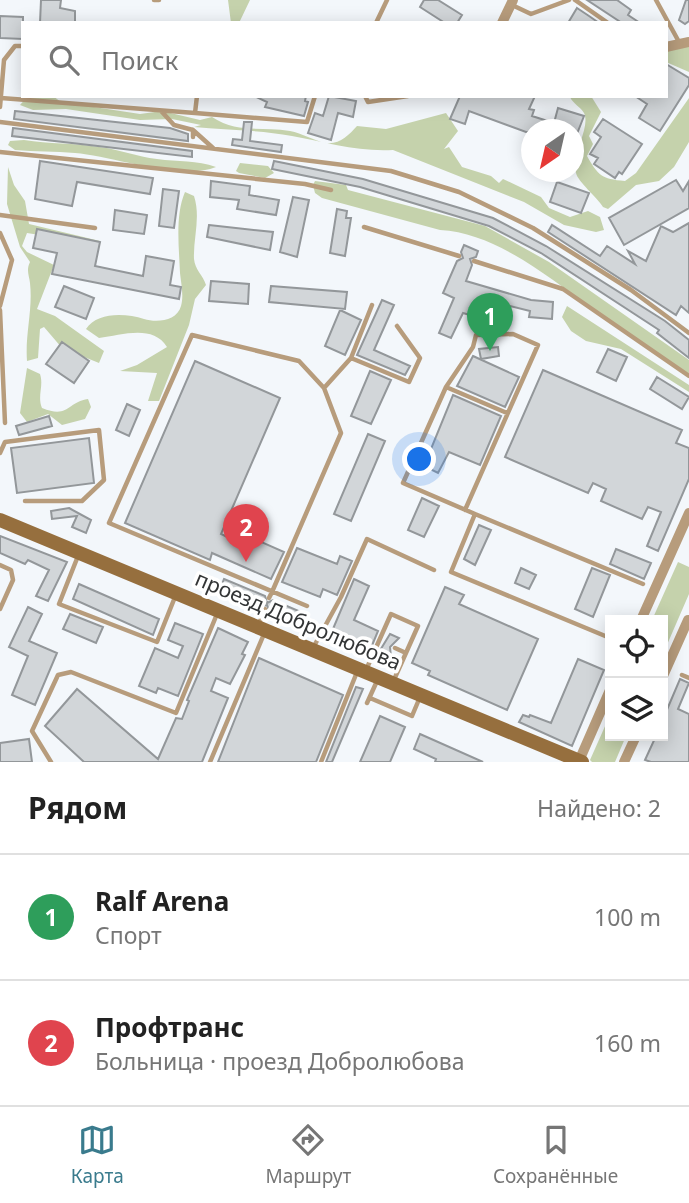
<!DOCTYPE html>
<html lang="ru">
<meta charset="utf-8">
<style>
:root{--surface:#fff;--page:#f6f6f6;--text:#222;--muted:#767676;--line:#e0e0e0;--accent:#3a7b8d}
body{margin:0;font-family:"Noto Sans",sans-serif;background:var(--page);color:var(--text)}
.controls{position:absolute;right:21px;bottom:21px;display:grid;overflow:hidden;border-radius:0px;box-shadow:0 4px 18px #0003}
.controls button{width:63px;height:63px;display:grid;place-items:center;padding:0;border:0;border-bottom:2px solid var(--line);background:var(--surface);color:var(--text);font:35px sans-serif}
.compass{position:absolute;left:521px;top:119px;width:63px;height:63px;border-radius:50%;background:var(--surface);box-shadow:0 4px 18px #0003;rotate:214deg}
.you{position:absolute;left:420px;top:460px;width:24px;height:24px;margin:-18px;border:5px solid #fff;border-radius:50%;background:#1a73e8;box-shadow:0 0 0 10px #1a73e833}
.badge{display:grid;place-items:center;width:46px;height:46px;border-radius:50%;background:var(--accent);color:#fff;font-size:23px;font-weight:700}
.pin{position:absolute;translate:-50% -58px;filter:drop-shadow(0 2px 4px #0008)}
.pin::after{content:'';position:absolute;top:37px;width:24px;height:21px;background:inherit;clip-path:polygon(0 0,100% 0,50% 100%)}
.list{margin:0;padding:0;list-style:none}
h2{display:flex;justify-content:space-between;align-items:center;height:91px;margin:0;padding:0 28px;font-size:30px}
h2 small{font-size:23px;font-weight:400;color:var(--muted)}
.list li{display:grid;grid-template-columns:46px 1fr auto;gap:21px;align-items:center;box-sizing:border-box;height:126px;padding:0 28px;border-top:2px solid var(--line)}
.list b{display:block;font-size:26px;white-space:nowrap}
.list p{margin:0;font-size:23px;white-space:nowrap;color:var(--muted)}
.list em{font-size:23px;font-style:normal;color:var(--muted)}
.icon{flex:none;width:38px;height:38px;fill:none;stroke:currentColor;stroke-width:2;stroke-linecap:round;stroke-linejoin:round}
.map{position:relative;flex:none;width:689px;height:762px;overflow:hidden}
.search{position:absolute;background:var(--surface);box-shadow:0 4px 18px #0003;left:21px;right:21px;top:21px;height:77px;display:flex;align-items:center;gap:18px;box-sizing:border-box;padding:0 24px;border-radius:0px;color:var(--muted);font-size:26px}
.sheet{height:343px;background:var(--surface)}
nav{display:flex;justify-content:space-around;align-items:center;box-sizing:border-box;height:98px;border-top:2px solid var(--line);background:var(--surface);font-size:19px;color:var(--muted)}
nav a{display:grid;justify-items:center;gap:4px}
nav .on{color:var(--accent)}
.map>svg:first-child{display:block}
.green{fill:#c5d2ac}
.building{fill:#d2d6d9;stroke:#93979a;stroke-width:2}
.lines{fill:none;stroke-linecap:round;stroke-linejoin:round}
.lane{stroke:#b79c7c;stroke-width:4.5}
.street{stroke:#b79c7c;stroke-width:10}
.secondary{stroke:#966f3e;stroke-width:14}
.labels{text-anchor:middle;stroke-width:7;stroke-linejoin:round;paint-order:stroke}
.street-label{font-size:21px;fill:#333536;stroke:#fff}
</style>
<div class="map">
<svg width="689" height="762" viewBox="0 0 689 762">
<rect width="100%" height="100%" fill="#f3f7fb"/>
<path class="green" d="M 228,0 L 250,0 L 239,23 L 231,23 Z
M 689,46 L 689,72 L 666,62 L 666,51 Z
M 28,96 L 53,96 L 61,102 L 140,114 L 162,111 L 200,120 L 212,117 C 238,134 261,126 290,131 C 302,133 314,141 326,143 C 339,145 349,135 357,126 L 386,129 L 446,113 L 458,131 L 444,149 L 449,147 L 462,167 L 491,176 L 499,183 L 503,179 L 541,197 L 549,208 L 570,217 L 588,211 L 600,217 L 604,230 L 596,232 L 564,225 L 524,202 L 393,150 C 357,152 326,142 292,136 C 260,130 226,130 194,127 L 201,125 L 172,119 L 140,120 L 66,109 L 33,110 L 20,105 Z
M 591,96 L 601,112 L 589,136 L 593,144 L 587,156 C 598,175 601,179 625,181 L 636,173 L 689,98 L 689,142 L 674,167 L 659,181 L 636,185 L 608,209 L 603,207 C 597,197 578,182 576,173 C 571,154 591,127 584,113 C 581,107 573,104 570,97 Z
M 24,140 C 49,144 74,143 99,147 C 119,149 137,157 157,159 C 178,162 197,160 216,167 C 182,181 112,156 75,153 C 55,151 35,152 15,150 L 8,145 L 10,141 Z
M 240,163 L 268,166 L 274,173 L 265,178 L 239,173 L 236,171 Z
M 8,167 L 14,185 L 25,201 L 29,224 L 100,241 L 97,244 L 27,233 L 22,246 L 27,252 L 54,265 L 37,309 L 55,316 L 104,351 L 99,363 L 62,348 L 44,327 L 40,329 L 38,358 L 27,361 C 25,334 33,310 30,283 C 29,275 26,270 30,262 L 20,247 L 7,204 Z
M 315,181 L 346,185 L 348,190 L 485,226 L 549,262 L 689,360 L 689,374 C 656,352 623,330 591,307 C 546,276 496,233 440,230 L 322,198 L 315,193 L 313,185 Z
M 185,192 L 194,196 C 201,218 193,238 194,259 C 195,270 203,275 206,285 L 195,299 L 189,325 L 159,401 L 148,401 L 157,373 L 120,371 L 137,365 L 167,347 C 153,324 122,335 99,338 L 86,329 C 97,312 125,313 144,319 C 157,323 177,321 181,306 C 184,296 181,283 180,273 C 179,247 175,215 185,192 Z
M 567,306 L 689,385 L 689,392 L 621,349 L 586,341 L 571,331 L 562,317 Z
M 27,368 L 40,374 C 44,386 37,396 42,408 C 69,419 67,402 88,399 L 91,407 L 85,419 L 62,425 L 48,414 L 27,422 L 20,413 Z
M 678,562 L 689,567 L 689,594 L 663,654 L 663,620 L 652,620 Z
M 610,715 L 610,736 L 626,736 L 615,762 L 592,762 L 590,760 Z"/>
<path class="building" d="M 41,0 L 61,0 L 60,8 L 75,11 L 75,23 L 40,23 Z
M 424,0 L 438,0 L 462,15 L 457,23 L 445,23 L 420,7 Z
M 587,0 L 617,0 L 631,10 L 628,15 L 640,23 L 622,23 Z
M 686,0 L 689,0 L 689,21 L 685,24 L 679,20 Z
M 577,8 L 589,16 L 599,23 L 568,23 Z
M 0,16 L 23,17 L 23,39 L 0,38 Z
M 666,64 L 689,78 L 689,85 L 660,131 L 639,118 L 647,104 L 635,96 L 666,96 Z
M 254,96 L 306,96 L 305,101 L 308,102 L 304,116 L 265,107 L 267,102 Z
M 329,96 L 356,101 L 353,117 L 338,113 L 331,140 L 308,133 L 315,113 L 323,116 Z
M 460,96 L 535,96 L 529,109 L 534,110 L 532,116 L 554,123 L 558,108 L 584,116 L 573,144 L 573,130 L 526,132 L 469,111 L 465,124 L 450,119 Z
M 15,111 L 170,128 L 188,134 L 188,141 L 14,119 Z
M 603,119 L 642,144 L 622,174 L 619,172 L 615,178 L 594,164 L 598,158 L 590,154 L 601,137 L 594,132 Z
M 244,122 L 252,122 L 250,141 L 282,145 L 281,152 L 232,145 L 233,139 L 242,140 Z
M 13,128 L 192,151 L 192,157 L 12,136 Z
M 40,161 L 153,178 L 150,194 L 77,182 L 72,206 L 35,199 Z
M 274,161 L 363,179 L 493,218 L 546,246 L 665,321 L 689,340 L 689,358 L 657,333 L 659,330 L 541,253 L 489,226 L 360,187 L 272,169 Z
M 676,180 L 683,191 L 689,181 L 689,208 L 624,245 L 609,218 Z
M 211,181 L 250,186 L 249,195 L 279,200 L 276,215 L 237,209 L 239,200 L 210,197 Z
M 557,182 L 589,193 L 581,213 L 550,202 Z
M 163,189 L 179,191 L 174,228 L 159,226 Z
M 293,197 L 309,200 L 297,257 L 280,252 Z
M 337,209 L 347,211 L 346,218 L 351,218 L 345,256 L 330,253 Z
M 115,210 L 147,215 L 144,234 L 113,230 Z
M 689,223 L 689,313 L 681,306 L 676,315 L 548,232 L 552,225 L 600,256 L 607,246 L 635,264 L 628,251 L 646,261 L 661,226 L 673,232 Z
M 209,225 L 273,232 L 270,250 L 207,237 Z
M 37,229 L 100,242 L 95,266 L 143,276 L 146,256 L 174,261 L 170,285 L 181,287 L 179,299 L 52,274 L 57,253 L 33,248 Z
M 464,245 L 478,251 L 476,257 L 470,259 L 472,265 L 466,281 L 531,300 L 553,302 L 552,319 L 529,317 L 530,311 L 506,305 L 500,324 L 463,313 L 451,338 L 439,333 L 454,298 L 443,293 L 457,261 L 463,258 L 461,252 Z
M 211,281 L 249,284 L 248,304 L 209,301 Z
M 64,286 L 94,298 L 86,319 L 55,307 Z
M 271,286 L 347,292 L 345,309 L 269,302 Z
M 382,300 L 394,305 L 374,350 L 410,366 L 405,375 L 357,355 Z
M 340,310 L 361,320 L 345,355 L 325,346 Z
M 62,342 L 89,361 L 74,383 L 46,364 Z
M 498,347 L 499,356 L 481,359 L 479,349 Z
M 608,349 L 627,357 L 616,381 L 597,372 Z
M 473,356 L 519,377 L 505,407 L 457,386 Z
M 195,361 L 280,398 L 221,534 L 238,542 L 241,533 L 284,552 L 271,579 L 212,553 L 210,560 L 125,523 Z
M 543,370 L 682,430 L 676,443 L 689,448 L 689,479 L 658,551 L 647,546 L 661,512 L 648,507 L 642,519 L 601,501 L 606,489 L 593,483 L 588,493 L 505,457 Z
M 370,371 L 391,380 L 371,424 L 351,416 Z
M 657,377 L 689,397 L 682,409 L 650,389 Z
M 453,395 L 501,416 L 480,465 L 449,452 L 438,473 L 424,466 Z
M 127,404 L 140,410 L 129,436 L 116,430 Z
M 49,416 L 52,426 L 19,435 L 16,426 Z
M 368,434 L 385,441 L 351,521 L 334,514 Z
M 89,438 L 94,483 L 17,493 L 11,448 Z
M 422,498 L 439,506 L 424,537 L 408,530 Z
M 69,508 L 91,520 L 86,533 L 72,527 L 77,516 L 52,519 L 51,511 Z
M 479,525 L 491,530 L 475,565 L 464,559 Z
M 0,536 L 67,562 L 48,601 L 36,596 L 49,570 L 28,560 L 25,564 L 0,553 Z
M 297,548 L 337,564 L 340,556 L 352,561 L 337,595 L 323,589 L 320,597 L 282,582 Z
M 616,549 L 651,563 L 644,579 L 610,564 Z
M 521,568 L 536,575 L 529,589 L 515,583 Z
M 592,568 L 610,575 L 593,617 L 575,609 Z
M 224,579 L 265,596 L 267,603 L 273,600 L 308,615 L 303,625 L 269,611 L 267,605 L 261,607 L 220,589 Z
M 354,579 L 369,586 L 354,620 L 378,631 L 369,653 L 330,636 Z
M 79,584 L 159,619 L 153,635 L 73,599 Z
M 445,587 L 464,595 L 459,604 L 538,639 L 507,710 L 428,675 L 430,671 L 412,663 Z
M 28,607 L 42,614 L 29,641 L 57,653 L 35,705 L 12,695 L 28,656 L 9,647 Z
M 70,614 L 103,627 L 96,643 L 63,629 Z
M 175,623 L 203,634 L 178,696 L 158,688 L 156,693 L 139,686 L 155,648 L 178,658 L 183,646 L 168,640 Z
M 218,628 L 248,642 L 242,654 L 245,655 L 230,684 L 216,678 L 211,691 L 228,698 L 202,762 L 84,762 L 45,726 L 77,689 L 158,759 L 176,718 L 182,719 L 189,701 L 187,700 Z
M 390,634 L 399,638 L 390,647 L 391,657 L 379,652 Z
M 259,658 L 343,695 L 316,762 L 218,762 Z
M 578,659 L 604,670 L 572,746 L 519,722 L 523,715 L 529,717 L 530,715 L 551,723 Z
M 680,679 L 689,683 L 678,709 L 689,714 L 689,762 L 651,762 L 645,760 L 656,736 L 663,736 L 663,719 Z
M 356,687 L 363,689 L 332,762 L 326,762 Z
M 380,716 L 405,727 L 390,762 L 360,762 Z
M 420,734 L 483,762 L 435,762 L 436,759 L 414,749 Z
M 29,739 L 32,762 L 0,762 L 0,743 Z"/>
<g class="lines">
<path class="lane" d="M 154,0 L 159,0
M 575,0 L 608,23
M 656,0 L 679,42
M 512,5 L 531,14 L 569,0
M 376,23 L 387,0
M 197,96 L 195,113 L 307,122 L 315,96
M 365,96 L 368,102 L 408,96
M 1,98 L 195,113
M 0,107 L 4,60 L 15,46 L 23,46
M 162,112 L 174,125 L 193,130 L 193,137
M 0,122 L 391,171 L 459,192 L 533,228 L 631,290 L 689,333
M 193,130 L 213,148
M 0,152 L 305,184 L 331,190
M 0,215 L 95,228
M 364,227 L 459,256
M 0,233 L 12,260 L 0,306
M 474,261 L 563,289 L 689,376
M 0,310 L 5,423
M 351,358 L 372,305
M 446,387 L 473,347 L 476,335 L 513,334 L 538,345 L 465,510
M 324,388 L 351,358 L 409,382 L 420,358 L 397,326
M 0,453 L 5,442 L 99,430 L 104,480 L 82,501 L 25,501
M 475,514 L 403,483 L 446,387 L 507,413
M 78,556 L 59,604 L 157,642 L 175,597
M 0,565 L 11,570 L 13,580 L 0,609
M 269,598 L 272,592 L 341,433 L 324,388 L 299,361 L 192,335 L 109,523 L 307,606
M 258,626 L 265,609
M 610,638 L 451,572 L 475,514 L 643,584
M 313,648 L 341,597 L 367,539 L 434,570
M 395,648 L 406,653
M 366,670 L 391,614 L 418,626 L 393,682
M 682,675 L 689,678
M 370,698 L 412,716 L 420,697
M 367,703 L 377,681
M 51,762 L 32,731 L 58,675 L 71,672 L 176,713 L 217,614
M 210,762 L 264,634
M 321,762 L 357,672"/>
<path class="street" d="M 502,23 L 513,0
M 666,47 L 689,42
M 641,620 L 689,513
M 663,676 L 688,620
M 579,761 L 610,690
M 624,762 L 636,736"/>
<path class="secondary" d="M 0,520 L 582,762"/>
</g>
<g class="labels">
<g class="street-label">
<text transform="translate(298 621) rotate(23)" y="7">проезд Добролюбова</text>
</g>
</g>
</svg>
<div class="controls">
<button><svg class="icon" aria-label="locate" viewBox="0 0 24 24"><circle cx="12" cy="12" r="6"/><path d="M12 2v4M12 18v4M2 12h4M18 12h4"/></svg></button>
<button><svg class="icon" aria-label="layers" viewBox="0 0 24 24"><path d="M12 4l9 5-9 5-9-5zM3 14l9 5 9-5"/></svg></button>
</div>
<svg class="compass" viewBox="-18 -18 36 36"><path d="M0-13l5 13h-10z" fill="#e53935"/><path d="M0 13l5-13h-10z" fill="#767676"/></svg>
<div class="you"></div>
<div class="pin badge" style="left:490px;top:351px;background:#2e9e5b">1</div>
<div class="pin badge" style="left:246px;top:562px;background:#e0444e">2</div>
<div class="search"><svg class="icon" aria-label="search" viewBox="0 0 24 24"><circle cx="10" cy="10" r="6"/><path d="M15 15l6 6"/></svg>Поиск</div>
</div>
<section class="sheet">
<h2>Рядом<small>Найдено: 2</small></h2>
<ul class="list">
<li><span class="badge" style="background:#2e9e5b">1</span><div><b>Ralf Arena</b><p>Спорт</p></div><em>100 m</em></li>
<li><span class="badge" style="background:#e0444e">2</span><div><b>Профтранс</b><p>Больница · проезд Добролюбова</p></div><em>160 m</em></li>
</ul>
</section>
<nav>
<a class="on"><svg class="icon" aria-label="map" viewBox="0 0 24 24"><path d="M3 6l6-2 6 2 6-2v14l-6 2-6-2-6 2zM9 4v14M15 6v14"/></svg>Карта</a>
<a><svg class="icon" aria-label="directions" viewBox="0 0 24 24"><path d="M12 3l9 9-9 9-9-9zM9 14v-3h6M13 9l2 2-2 2"/></svg>Маршрут</a>
<a><svg class="icon" aria-label="saved" viewBox="0 0 24 24"><path d="M7 4h10v16l-5-4-5 4z"/></svg>Сохранённые</a>
</nav>
